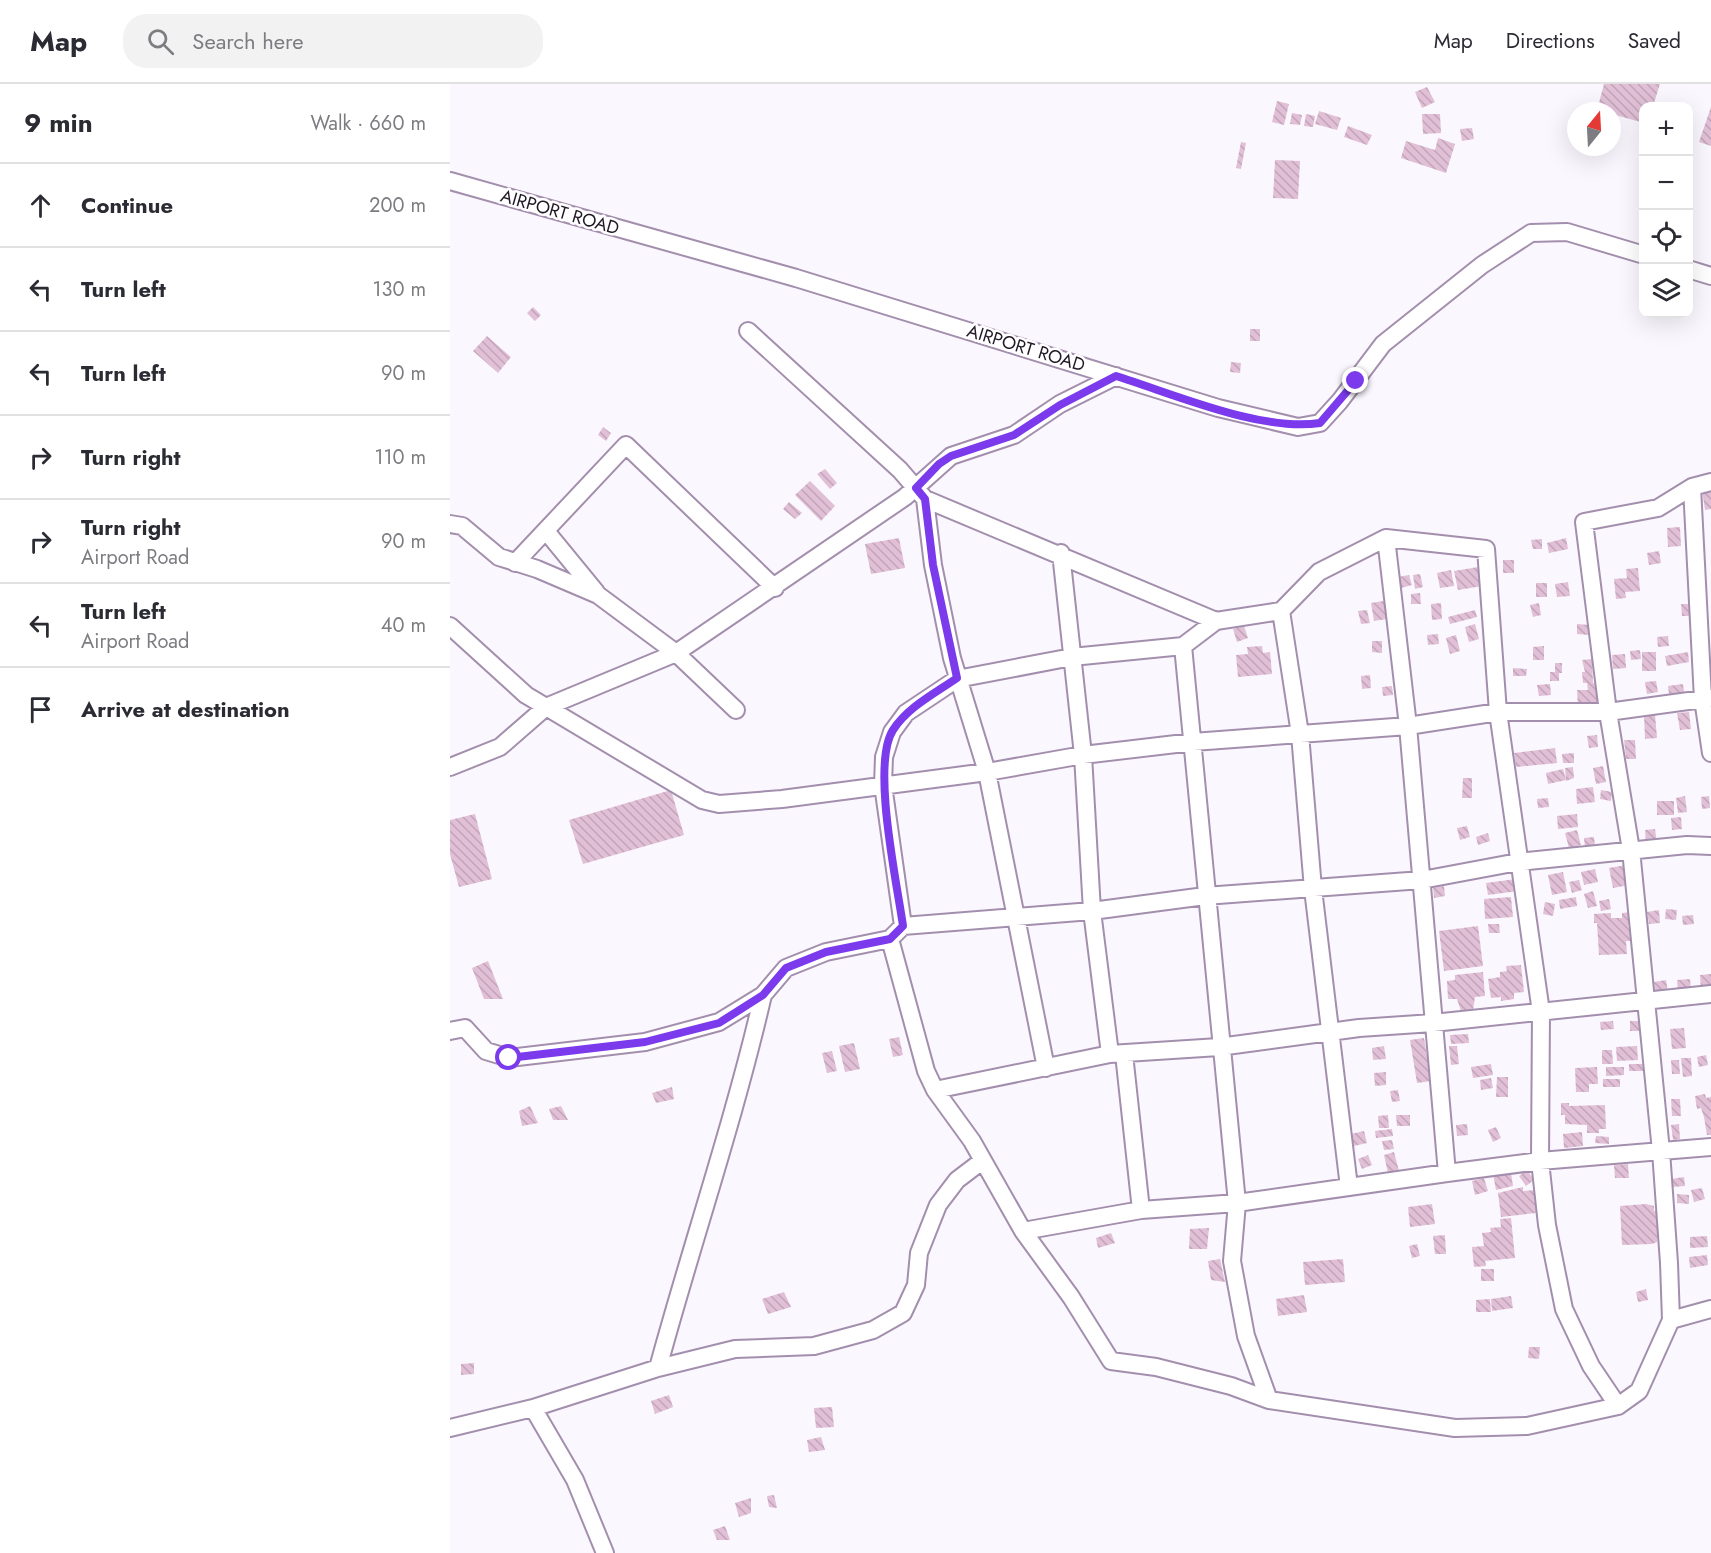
<!DOCTYPE html>
<meta charset="utf-8">
<style>
:root{--surface:#fff;--page:#f2f2f3;--text:#2b2b33;--muted:#7c7c81;--line:#e1e1e2}
body{margin:0;font-family:Jost,sans-serif;background:var(--page);color:var(--text)}
.controls{position:absolute;right:18px;top:18px;display:grid;overflow:hidden;border-radius:12px;box-shadow:0 6px 24px #0002}
.controls button{width:54px;height:54px;display:grid;place-items:center;padding:0;border:0;border-bottom:2px solid var(--line);background:var(--surface);color:var(--text);font:30px sans-serif}
.compass{position:absolute;left:1117px;top:18px;width:54px;height:54px;border-radius:50%;background:var(--surface);box-shadow:0 6px 24px #0002;rotate:18deg}
.stop{position:absolute;width:18px;height:18px;margin:-14px;border:4px solid #7c3aed;border-radius:50%;background:#fff}
.stop.end{background:#7c3aed;border-color:#fff;box-shadow:0 2px 6px #0008}
.list{margin:0;padding:0;list-style:none}
h2{display:flex;justify-content:space-between;align-items:center;height:78px;margin:0;padding:0 24px;font-size:26px}
h2 small{font-size:20px;font-weight:400;color:var(--muted)}
.list li{display:grid;grid-template-columns:39px 1fr auto;gap:18px;align-items:center;box-sizing:border-box;height:84px;padding:0 24px;border-top:2px solid var(--line)}
.list b{display:block;font-size:22px;white-space:nowrap}
.list p{margin:0;font-size:20px;white-space:nowrap;color:var(--muted)}
.list em{font-size:20px;font-style:normal;color:var(--muted)}
.icon{flex:none;width:33px;height:33px;fill:none;stroke:currentColor;stroke-width:2;stroke-linecap:round;stroke-linejoin:round}
.map{position:relative;flex:none;width:1261px;height:1469px;overflow:hidden}
header{display:flex;align-items:center;gap:36px;box-sizing:border-box;height:84px;padding:0 30px;background:var(--surface);border-bottom:2px solid var(--line)}
header strong{font-size:28px}
nav{display:flex;gap:33px;margin-inline-start:auto;font-size:21px}
.search{width:420px;height:54px;background:var(--page);display:flex;align-items:center;gap:15px;box-sizing:border-box;padding:0 21px;border-radius:24px;color:var(--muted);font-size:22px}
main{display:flex}
aside{flex:1;background:var(--surface)}
.map>svg:first-child{display:block}
.building{fill:url(#building-back-hatch)}
.lines{fill:none;stroke-linecap:round;stroke-linejoin:round}
.minor-casing{stroke:#a38fad;stroke-width:20}
.minor{stroke:#fff;stroke-width:16}
.route{stroke:#7c3aed;stroke-width:8}
.labels{text-anchor:middle;stroke-width:5;stroke-linejoin:round;paint-order:stroke}
.street-label{font-size:18px;fill:#201824;stroke:#fff}
</style>
<header>
<strong>Map</strong>
<div class="search"><svg class="icon" aria-label="search" viewBox="0 0 24 24"><circle cx="10" cy="10" r="6"/><path d="M15 15l6 6"/></svg>Search here</div>
<nav><a>Map</a><a>Directions</a><a>Saved</a></nav>
</header>
<main>
<aside>
<h2>9 min<small>Walk · 660 m</small></h2>
<ul class="list">
<li><svg class="icon" aria-label="ahead" viewBox="0 0 24 24"><path d="M12 20V5M6 11l6-6 6 6"/></svg><div><b>Continue</b></div><em>200 m</em></li>
<li><svg class="icon" aria-label="left" viewBox="0 0 24 24"><path d="M17 20v-9H6M10 6l-5 5 5 5"/></svg><div><b>Turn left</b></div><em>130 m</em></li>
<li><svg class="icon" aria-label="left" viewBox="0 0 24 24"><path d="M17 20v-9H6M10 6l-5 5 5 5"/></svg><div><b>Turn left</b></div><em>90 m</em></li>
<li><svg class="icon" aria-label="right" viewBox="0 0 24 24"><path d="M7 20v-9h11M14 6l5 5-5 5"/></svg><div><b>Turn right</b></div><em>110 m</em></li>
<li><svg class="icon" aria-label="right" viewBox="0 0 24 24"><path d="M7 20v-9h11M14 6l5 5-5 5"/></svg><div><b>Turn right</b><p>Airport Road</p></div><em>90 m</em></li>
<li><svg class="icon" aria-label="left" viewBox="0 0 24 24"><path d="M17 20v-9H6M10 6l-5 5 5 5"/></svg><div><b>Turn left</b><p>Airport Road</p></div><em>40 m</em></li>
<li><svg class="icon" aria-label="arrive" viewBox="0 0 24 24"><path d="M6 21V4h12l-3 4 3 4H6"/></svg><div><b>Arrive at destination</b></div></li>
</ul>
</aside>
<div class="map">
<svg width="1261" height="1469" viewBox="0 0 1261 1469">
<defs>
<pattern id="building-back-hatch" width="6" height="6" patternUnits="userSpaceOnUse" patternTransform="scale(1.5)"><rect width="6" height="6" fill="#e1c0d7"/><path d="M-1 5l2 2M0 0l6 6M5-1l2 2" fill="none" stroke="#c1a4b8"/></pattern>
</defs>
<rect width="100%" height="100%" fill="#fbf7fe"/>
<path class="building" d="M 1154,0 L 1210,0 L 1203,22 L 1194,22 L 1194,39 L 1162,30 L 1162,27 L 1147,26 Z
M 977,3 L 985,18 L 972,24 L 965,8 Z
M 827,17 L 839,20 L 834,41 L 822,38 Z
M 1261,23 L 1261,62 L 1249,58 Z
M 869,27 L 891,34 L 887,46 L 865,40 Z
M 842,29 L 852,31 L 850,41 L 840,40 Z
M 856,30 L 865,32 L 863,43 L 854,42 Z
M 972,30 L 990,30 L 991,49 L 973,50 Z
M 898,42 L 922,51 L 917,61 L 894,53 Z
M 1022,44 L 1024,55 L 1012,57 L 1010,45 Z
M 988,54 L 1005,60 L 996,89 L 951,74 L 956,57 L 985,66 Z
M 791,58 L 796,59 L 791,85 L 786,84 Z
M 825,76 L 850,77 L 848,115 L 823,114 Z
M 83,223 L 91,231 L 85,237 L 77,229 Z
M 800,245 L 810,245 L 810,257 L 800,257 Z
M 37,252 L 61,273 L 48,289 L 23,267 Z
M 781,278 L 791,279 L 790,289 L 780,288 Z
M 153,343 L 161,349 L 156,357 L 148,351 Z
M 375,385 L 387,399 L 380,405 L 367,390 Z
M 360,397 L 385,422 L 371,437 L 345,411 Z
M 1261,404 L 1261,425 L 1255,426 L 1252,406 Z
M 339,418 L 352,429 L 345,435 L 333,425 Z
M 1230,443 L 1231,462 L 1218,463 L 1217,444 Z
M 449,454 L 455,484 L 421,490 L 415,460 Z
M 1116,454 L 1118,465 L 1099,469 L 1097,459 Z
M 1092,455 L 1092,465 L 1083,465 L 1081,456 Z
M 1209,467 L 1211,479 L 1199,481 L 1197,469 Z
M 1053,476 L 1064,476 L 1064,489 L 1053,489 Z
M 1028,483 L 1032,502 L 1008,506 L 1004,487 Z
M 1188,484 L 1190,507 L 1175,508 L 1176,514 L 1166,515 L 1164,495 L 1177,494 L 1176,485 Z
M 1001,486 L 1004,502 L 990,504 L 987,489 Z
M 970,490 L 973,503 L 965,505 L 963,491 Z
M 959,491 L 962,501 L 951,504 L 948,493 Z
M 1118,498 L 1120,512 L 1107,513 L 1105,500 Z
M 1086,499 L 1097,499 L 1097,513 L 1086,513 Z
M 970,509 L 971,520 L 961,520 L 961,510 Z
M 940,516 L 943,534 L 924,537 L 921,519 Z
M 991,519 L 992,535 L 982,536 L 981,520 Z
M 1089,519 L 1091,531 L 1083,533 L 1080,521 Z
M 1231,520 L 1243,520 L 1243,532 L 1232,532 Z
M 917,526 L 920,539 L 911,540 L 908,527 Z
M 1025,526 L 1027,533 L 1000,540 L 998,533 Z
M 1025,540 L 1029,555 L 1019,558 L 1015,543 Z
M 1127,540 L 1139,541 L 1139,551 L 1127,550 Z
M 794,542 L 798,554 L 787,558 L 783,545 Z
M 988,550 L 989,560 L 978,561 L 977,551 Z
M 1006,551 L 1010,567 L 1000,570 L 996,554 Z
M 1218,552 L 1219,562 L 1208,563 L 1207,553 Z
M 922,557 L 932,557 L 932,569 L 922,568 Z
M 812,562 L 813,569 L 820,568 L 822,590 L 788,593 L 786,571 L 798,570 L 797,563 Z
M 1094,562 L 1094,576 L 1083,576 L 1083,563 Z
M 1190,566 L 1191,575 L 1181,576 L 1180,567 Z
M 1192,568 L 1206,568 L 1206,587 L 1192,587 Z
M 1238,568 L 1239,578 L 1217,582 L 1215,572 Z
M 1175,570 L 1176,584 L 1163,585 L 1162,571 Z
M 1142,575 L 1143,599 L 1146,599 L 1146,605 L 1151,605 L 1152,623 L 1128,624 L 1127,606 L 1138,606 L 1137,599 L 1133,599 L 1132,588 L 1135,588 L 1132,576 Z
M 1105,579 L 1112,579 L 1112,589 L 1109,589 L 1109,597 L 1100,597 L 1100,588 L 1105,588 Z
M 1063,584 L 1077,585 L 1076,592 L 1063,592 Z
M 920,591 L 921,604 L 912,605 L 911,592 Z
M 1206,597 L 1208,608 L 1197,610 L 1195,598 Z
M 1100,600 L 1101,611 L 1089,612 L 1087,601 Z
M 1233,600 L 1234,608 L 1219,610 L 1218,602 Z
M 942,602 L 943,611 L 933,612 L 932,603 Z
M 1239,628 L 1241,645 L 1230,646 L 1227,629 Z
M 1205,630 L 1207,654 L 1195,655 L 1194,631 Z
M 1147,651 L 1148,663 L 1139,664 L 1137,652 Z
M 1174,656 L 1185,656 L 1186,675 L 1176,675 Z
M 1105,664 L 1107,679 L 1066,683 L 1064,669 Z
M 1124,669 L 1124,679 L 1113,679 L 1112,670 Z
M 1153,682 L 1156,698 L 1146,700 L 1143,684 Z
M 1123,683 L 1124,694 L 1116,697 L 1115,684 Z
M 1113,685 L 1116,696 L 1098,700 L 1096,689 Z
M 1013,694 L 1022,694 L 1022,714 L 1012,714 Z
M 1143,703 L 1145,718 L 1127,720 L 1126,705 Z
M 221,706 L 234,751 L 133,780 L 119,736 Z
M 1151,706 L 1162,708 L 1161,717 L 1150,715 Z
M 1235,712 L 1237,728 L 1228,729 L 1226,714 Z
M 1259,712 L 1260,724 L 1252,725 L 1251,713 Z
M 1098,714 L 1099,723 L 1088,724 L 1087,715 Z
M 1207,717 L 1224,717 L 1224,731 L 1207,731 Z
M 25,730 L 42,795 L 9,803 L 0,770 L 0,736 Z
M 1127,730 L 1128,743 L 1108,745 L 1107,732 Z
M 1231,733 L 1232,745 L 1222,746 L 1221,734 Z
M 1017,742 L 1020,753 L 1010,756 L 1007,744 Z
M 1205,745 L 1207,759 L 1196,760 L 1195,746 Z
M 1127,746 L 1131,761 L 1119,764 L 1115,749 Z
M 1038,749 L 1040,757 L 1028,761 L 1026,753 Z
M 1144,753 L 1145,762 L 1135,764 L 1134,754 Z
M 1176,781 L 1179,801 L 1163,804 L 1159,784 Z
M 1145,785 L 1148,798 L 1134,801 L 1131,788 Z
M 1113,788 L 1117,808 L 1102,811 L 1098,791 Z
M 1066,795 L 1068,807 L 1038,811 L 1036,799 Z
M 1129,796 L 1132,806 L 1122,809 L 1119,798 Z
M 994,802 L 995,812 L 984,814 L 983,804 Z
M 1143,807 L 1147,822 L 1138,824 L 1134,810 Z
M 1061,813 L 1063,833 L 1035,835 L 1034,815 Z
M 1126,813 L 1127,822 L 1110,825 L 1109,816 Z
M 1159,815 L 1161,825 L 1151,827 L 1149,817 Z
M 1095,818 L 1105,820 L 1103,832 L 1093,830 Z
M 1216,825 L 1227,826 L 1226,836 L 1215,835 Z
M 1209,826 L 1210,839 L 1199,840 L 1197,828 Z
M 1181,828 L 1182,840 L 1178,840 L 1181,857 L 1176,857 L 1177,870 L 1149,871 L 1147,839 L 1144,839 L 1144,830 L 1161,829 L 1161,834 L 1172,834 L 1172,829 Z
M 1243,831 L 1244,840 L 1233,841 L 1232,832 Z
M 1038,840 L 1049,840 L 1050,849 L 1039,849 Z
M 1028,842 L 1033,882 L 994,887 L 989,847 Z
M 38,877 L 53,915 L 34,915 L 22,884 Z
M 1071,881 L 1074,908 L 1064,909 L 1064,915 L 1051,917 L 1051,913 L 1041,914 L 1038,895 L 1050,893 L 1050,888 L 1057,887 L 1056,882 Z
M 1033,888 L 1035,912 L 1025,913 L 1023,926 L 1011,927 L 1007,915 L 998,915 L 997,897 L 1005,896 L 1005,891 Z
M 1261,890 L 1261,905 L 1251,906 L 1250,891 Z
M 1240,895 L 1241,907 L 1228,908 L 1227,896 Z
M 1216,896 L 1218,908 L 1206,910 L 1204,898 Z
M 1163,937 L 1164,945 L 1151,946 L 1150,938 Z
M 1180,937 L 1190,937 L 1190,947 L 1180,947 Z
M 1234,944 L 1236,964 L 1222,965 L 1220,945 Z
M 1018,950 L 1019,959 L 1001,960 L 1000,951 Z
M 449,953 L 453,971 L 443,973 L 439,955 Z
M 974,954 L 981,997 L 967,999 L 960,956 Z
M 404,959 L 410,985 L 395,988 L 389,962 Z
M 934,962 L 936,975 L 923,976 L 922,964 Z
M 999,962 L 1007,962 L 1009,980 L 1001,981 Z
M 1187,962 L 1188,976 L 1167,977 L 1166,963 Z
M 1152,966 L 1162,966 L 1163,980 L 1152,980 Z
M 382,967 L 387,987 L 377,989 L 372,969 Z
M 1256,971 L 1258,981 L 1249,983 L 1247,973 Z
M 1231,974 L 1241,974 L 1242,992 L 1233,993 Z
M 1221,976 L 1229,976 L 1230,990 L 1222,990 Z
M 1041,980 L 1043,991 L 1023,994 L 1021,983 Z
M 1179,980 L 1195,980 L 1195,987 L 1179,987 Z
M 1147,983 L 1148,1000 L 1139,1000 L 1139,1008 L 1126,1008 L 1125,984 Z
M 1156,983 L 1174,983 L 1174,991 L 1156,992 Z
M 936,988 L 936,1001 L 925,1002 L 924,989 Z
M 1047,993 L 1058,993 L 1058,1013 L 1046,1013 Z
M 1041,994 L 1043,1004 L 1031,1006 L 1030,996 Z
M 1153,995 L 1170,995 L 1170,1003 L 1153,1003 Z
M 222,1003 L 224,1015 L 206,1019 L 202,1009 Z
M 948,1006 L 950,1017 L 942,1018 L 940,1007 Z
M 1255,1010 L 1256,1014 L 1261,1013 L 1261,1051 L 1257,1051 L 1254,1033 L 1251,1024 L 1247,1025 L 1245,1012 Z
M 1221,1015 L 1230,1015 L 1231,1032 L 1222,1032 Z
M 1111,1019 L 1119,1019 L 1119,1022 L 1155,1021 L 1156,1045 L 1149,1045 L 1149,1049 L 1137,1049 L 1137,1041 L 1115,1040 L 1115,1031 L 1111,1031 Z
M 80,1022 L 88,1039 L 72,1042 L 69,1027 Z
M 111,1022 L 118,1036 L 103,1036 L 99,1025 Z
M 938,1031 L 939,1044 L 929,1044 L 928,1032 Z
M 946,1031 L 960,1031 L 960,1042 L 947,1042 Z
M 1017,1040 L 1018,1051 L 1007,1052 L 1006,1041 Z
M 1229,1040 L 1230,1055 L 1223,1056 L 1221,1041 Z
M 1046,1043 L 1051,1054 L 1043,1058 L 1038,1046 Z
M 942,1045 L 943,1052 L 926,1054 L 925,1047 Z
M 914,1047 L 917,1059 L 904,1062 L 901,1050 Z
M 1132,1048 L 1133,1062 L 1114,1064 L 1113,1050 Z
M 1146,1052 L 1159,1053 L 1159,1060 L 1145,1059 Z
M 942,1056 L 944,1065 L 934,1066 L 932,1057 Z
M 944,1068 L 949,1087 L 938,1089 L 934,1071 Z
M 918,1071 L 922,1081 L 912,1085 L 908,1075 Z
M 1178,1080 L 1179,1094 L 1165,1094 L 1164,1081 Z
M 1042,1084 L 1055,1086 L 1056,1090 L 1061,1089 L 1063,1102 L 1046,1106 Z
M 1077,1086 L 1084,1096 L 1076,1102 L 1069,1092 Z
M 1234,1093 L 1235,1102 L 1222,1103 L 1221,1095 Z
M 1034,1094 L 1038,1107 L 1025,1111 L 1022,1097 Z
M 1073,1103 L 1073,1107 L 1084,1106 L 1086,1129 L 1051,1133 L 1048,1109 Z
M 1252,1104 L 1255,1115 L 1244,1118 L 1241,1106 Z
M 1227,1110 L 1239,1111 L 1239,1120 L 1227,1119 Z
M 982,1120 L 985,1140 L 960,1143 L 958,1123 Z
M 1196,1120 L 1204,1122 L 1204,1127 L 1212,1126 L 1213,1153 L 1207,1154 L 1207,1158 L 1202,1160 L 1172,1161 L 1170,1122 Z
M 1061,1134 L 1065,1174 L 1035,1177 L 1036,1182 L 1024,1183 L 1022,1163 L 1034,1162 L 1032,1149 L 1041,1148 L 1040,1144 L 1051,1143 L 1050,1135 Z
M 759,1144 L 757,1165 L 739,1165 L 740,1145 Z
M 661,1149 L 665,1159 L 648,1164 L 646,1154 Z
M 995,1151 L 996,1170 L 985,1170 L 983,1152 Z
M 1257,1152 L 1258,1163 L 1240,1164 L 1240,1153 Z
M 967,1160 L 970,1172 L 962,1174 L 959,1162 Z
M 1257,1171 L 1258,1181 L 1240,1184 L 1239,1173 Z
M 770,1175 L 775,1198 L 761,1196 L 758,1177 Z
M 893,1175 L 895,1198 L 855,1201 L 853,1178 Z
M 1031,1185 L 1044,1185 L 1044,1197 L 1031,1197 Z
M 1196,1205 L 1198,1216 L 1188,1218 L 1186,1208 Z
M 334,1208 L 341,1223 L 318,1230 L 312,1215 Z
M 854,1211 L 857,1228 L 828,1232 L 826,1215 Z
M 1061,1212 L 1063,1224 L 1042,1227 L 1041,1215 Z
M 1040,1215 L 1041,1228 L 1026,1228 L 1026,1216 Z
M 1079,1263 L 1090,1263 L 1089,1275 L 1078,1274 Z
M 24,1279 L 24,1290 L 11,1291 L 11,1280 Z
M 219,1311 L 223,1323 L 205,1330 L 201,1317 Z
M 382,1323 L 384,1343 L 366,1344 L 364,1324 Z
M 371,1353 L 375,1366 L 359,1368 L 357,1356 Z
M 324,1411 L 327,1424 L 319,1423 L 317,1412 Z
M 301,1414 L 301,1429 L 289,1433 L 285,1419 Z
M 275,1442 L 280,1456 L 267,1456 L 263,1446 Z"/>
<g class="lines">
<g class="minor-casing">
<path id="minor" d="M 0,97 L 346,194 L 768,324 L 848,343 L 870,339 L 890,317 L 933,260 L 1032,181 L 1081,149 L 1117,148 L 1194,171
M 1238,185 L 1261,192
M 298,247 L 450,386 L 475,415 L 483,481 L 502,574 L 537,688 L 596,984
M 1242,403 L 1253,615 L 1261,669
M 475,415 L 766,537 L 831,527 L 869,488 L 936,454 L 1036,465 L 1048,628 L 1091,928 L 1090,1077 L 1097,1141 L 1114,1225 L 1141,1282 L 1168,1322
M 0,440 L 12,442 L 49,473 L 87,485 L 148,511 L 226,569 L 286,626
M 96,447 L 146,508
M 936,454 L 958,642 L 997,1089
M 611,469 L 633,671 L 642,827 L 660,970
M 65,479 L 176,361 L 325,504
M 831,527 L 850,650 L 863,805 L 899,1103
M 766,537 L 733,562 L 787,1119 L 782,1177 L 796,1252 L 819,1316
M 0,542 L 76,611 L 252,716 L 269,720 L 332,715 L 537,688 L 633,671 L 743,658 L 958,642 L 1048,628 L 1158,628 L 1261,614
M 733,562 L 622,573 L 507,595 L 456,629 L 442,648 L 434,673 L 433,701 L 453,842 L 440,855 L 476,987 L 485,1006 L 522,1057 L 573,1147 L 621,1213 L 661,1277 L 706,1283 L 781,1302 L 819,1316 L 1005,1344 L 1077,1342 L 1168,1322 L 1189,1307 L 1221,1236 L 1219,1179 L 1211,1067 L 1181,766 L 1158,628 L 1134,438 L 1208,424 L 1242,403 L 1261,398
M 0,683 L 50,663 L 96,623 L 226,569 L 455,413 L 501,372 L 564,351 L 610,320 L 666,292
M 453,842 L 642,827 L 755,812 L 972,796 L 1068,778 L 1237,761 L 1261,762
M 0,947 L 15,944 L 36,967 L 59,974 L 195,958 L 269,938 L 313,911 L 336,884 L 376,868 L 440,855
M 674,970 L 691,1126
M 485,1006 L 660,970 L 769,963 L 909,944 L 983,939 L 1261,910
M 573,1147 L 691,1126 L 787,1119 L 997,1089 L 1090,1077 L 1261,1063
M 1221,1236 L 1261,1225
M 208,1284 C 242,1159 284,1037 313,911
M 83,1324 L 125,1396 L 155,1469
M 0,1344 L 83,1324 L 208,1284 L 285,1265 L 364,1262 L 423,1246 L 453,1229 L 466,1201 L 469,1169 L 488,1121 L 507,1096 L 532,1077"/>
</g>
<use href="#minor" class="minor"/>
</g>
<g class="lines">
<path class="route" d="M 59,974 L 195,958 L 269,939 L 313,911 L 336,884 L 376,868 L 440,855 L 453,842 C 447,799 421,680 443,646 C 458,623 484,610 507,594 L 483,481 L 475,415 L 466,404 L 489,380 L 501,372 L 564,351 L 610,321 L 666,292 C 724,310 811,348 870,339 L 906,297"/>
</g>
<g class="labels">
<g class="street-label">
<text transform="translate(110 128) rotate(16)" y="6">AIRPORT ROAD</text>
<text transform="translate(576 264) rotate(17)" y="6">AIRPORT ROAD</text>
</g>
</g>
</svg>
<div class="controls">
<button>+</button>
<button>−</button>
<button><svg class="icon" aria-label="locate" viewBox="0 0 24 24"><circle cx="12" cy="12" r="6"/><path d="M12 2v4M12 18v4M2 12h4M18 12h4"/></svg></button>
<button><svg class="icon" aria-label="layers" viewBox="0 0 24 24"><path d="M12 4l9 5-9 5-9-5zM3 14l9 5 9-5"/></svg></button>
</div>
<svg class="compass" viewBox="-18 -18 36 36"><path d="M0-13l5 13h-10z" fill="#e53935"/><path d="M0 13l5-13h-10z" fill="#7c7c81"/></svg>
<div class="stop" style="left:59px;top:974px"></div>
<div class="stop end" style="left:906px;top:297px"></div>
</div>
</main>
